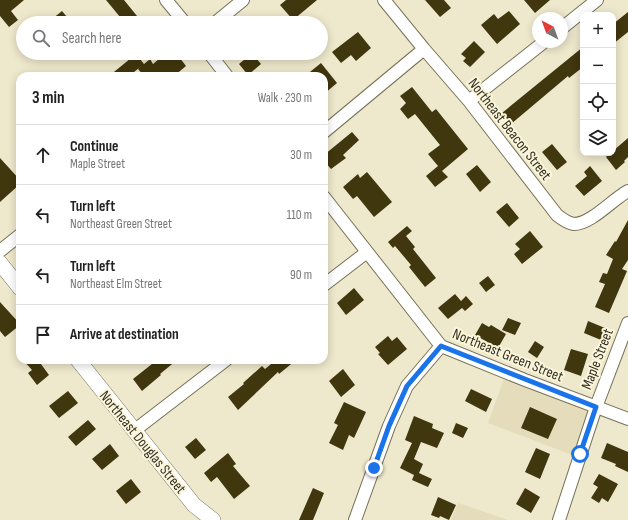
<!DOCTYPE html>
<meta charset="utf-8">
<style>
:root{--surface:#fff;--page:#f2f2f2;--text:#222;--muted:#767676;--line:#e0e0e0}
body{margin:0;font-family:"Sofia Sans Condensed",sans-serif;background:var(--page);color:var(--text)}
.controls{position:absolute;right:12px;top:12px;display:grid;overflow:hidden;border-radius:8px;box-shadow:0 2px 10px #0003}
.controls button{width:36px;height:36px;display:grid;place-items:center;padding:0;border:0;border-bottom:1px solid var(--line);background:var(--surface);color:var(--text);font:20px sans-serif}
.compass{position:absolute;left:532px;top:12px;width:36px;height:36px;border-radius:50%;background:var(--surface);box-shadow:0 2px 10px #0003;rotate:319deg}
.stop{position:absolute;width:12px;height:12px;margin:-9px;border:3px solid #1a73e8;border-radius:50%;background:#fff}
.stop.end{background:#1a73e8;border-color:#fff;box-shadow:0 1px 4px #0008}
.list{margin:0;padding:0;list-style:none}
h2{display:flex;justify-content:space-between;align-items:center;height:52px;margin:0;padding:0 16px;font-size:17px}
h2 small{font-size:13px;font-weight:400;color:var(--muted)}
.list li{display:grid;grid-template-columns:26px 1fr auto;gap:12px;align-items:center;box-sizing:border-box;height:60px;padding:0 16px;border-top:1px solid var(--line)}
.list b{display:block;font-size:15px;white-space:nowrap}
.list p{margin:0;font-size:13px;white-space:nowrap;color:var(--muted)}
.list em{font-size:13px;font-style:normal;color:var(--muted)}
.icon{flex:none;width:22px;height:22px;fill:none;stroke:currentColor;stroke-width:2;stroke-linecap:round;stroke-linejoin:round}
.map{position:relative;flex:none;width:628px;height:520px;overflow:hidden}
.search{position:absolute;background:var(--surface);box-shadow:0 2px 10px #0003;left:16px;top:16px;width:312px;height:44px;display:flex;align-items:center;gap:10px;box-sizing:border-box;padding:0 14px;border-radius:22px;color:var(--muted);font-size:15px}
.panel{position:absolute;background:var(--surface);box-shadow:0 2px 10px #0003;left:16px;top:72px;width:312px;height:292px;border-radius:12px}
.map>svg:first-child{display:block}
.built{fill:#e4dcba}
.building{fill:#40370e}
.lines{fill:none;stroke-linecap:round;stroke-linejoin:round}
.minor-casing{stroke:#777259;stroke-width:14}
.major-casing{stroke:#777259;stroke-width:16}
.minor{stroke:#fff;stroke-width:12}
.major{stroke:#fff;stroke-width:15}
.route{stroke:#1a73e8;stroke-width:5}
.labels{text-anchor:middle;stroke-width:4;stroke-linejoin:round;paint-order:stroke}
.street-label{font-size:15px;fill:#333126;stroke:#fbf5d9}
</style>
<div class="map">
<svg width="628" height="520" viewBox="0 0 628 520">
<rect width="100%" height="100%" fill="#eee8cc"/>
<path class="built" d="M 504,379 L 583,408 L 587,412 L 588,414 L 575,456 L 488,423 Z
M 458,503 L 508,520 L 451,520 Z"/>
<path class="building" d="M 0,0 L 24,0 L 11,11 L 18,20 L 9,27 L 0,16 Z
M 106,0 L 124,0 L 137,16 L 128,23 L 125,23 Z
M 286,0 L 317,0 L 293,20 L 280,5 Z
M 425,0 L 444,0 L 451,8 L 440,17 Z
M 524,0 L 550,0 L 535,13 Z
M 62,11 L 72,23 L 47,23 Z
M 509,11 L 520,24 L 497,44 L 481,25 L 494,14 L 498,19 Z
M 628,12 L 628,32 L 613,44 L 613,24 Z
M 358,32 L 371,48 L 356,61 L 351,55 L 341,63 L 332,52 Z
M 474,41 L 485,52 L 470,67 L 463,61 L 466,58 L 461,54 Z
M 583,47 L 583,67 L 569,78 L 568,76 L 511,124 L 502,113 Z
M 166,53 L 176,53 L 186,66 L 174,76 L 144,76 L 138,69 L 150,59 L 153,64 Z
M 241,53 L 252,53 L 261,64 L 248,75 L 239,64 L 245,59 Z
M 136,54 L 144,64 L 129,76 L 109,76 Z
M 321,63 L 337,83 L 324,94 L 324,76 L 305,76 Z
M 412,87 L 432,112 L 436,109 L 468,149 L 442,171 L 448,177 L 435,187 L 426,176 L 438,166 L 428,154 L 440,145 L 415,114 L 408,119 L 400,109 L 406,103 L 400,96 Z
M 352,132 L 359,140 L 343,155 L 346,158 L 331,169 L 324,161 L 324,155 Z
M 628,138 L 628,157 L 624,161 L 625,162 L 616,170 L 606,157 L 610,153 L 613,153 L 613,151 Z
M 552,144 L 567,162 L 557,170 L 542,152 Z
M 0,158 L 20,180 L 20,184 L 0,202 Z
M 477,165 L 491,182 L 480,192 L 466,174 Z
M 590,166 L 602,181 L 584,196 L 575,186 L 587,176 L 584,172 Z
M 367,172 L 392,202 L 374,217 L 357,196 L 353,199 L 343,187 L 358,174 L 360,178 Z
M 507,203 L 519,218 L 509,227 L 496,212 Z
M 628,220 L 628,260 L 622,269 L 627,271 L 609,313 L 595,307 L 605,284 L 599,282 L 603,273 L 607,274 L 613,259 L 606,255 L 615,241 L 616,242 Z
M 407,226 L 412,231 L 406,236 L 415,247 L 413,249 L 436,278 L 425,287 L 409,267 L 411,265 L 395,246 L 393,248 L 388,242 Z
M 530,231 L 543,247 L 522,264 L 514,254 L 520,249 L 515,244 Z
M 488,276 L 495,285 L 486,292 L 479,283 Z
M 354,288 L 364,300 L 346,315 L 337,303 Z
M 455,294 L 461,301 L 466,296 L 473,304 L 465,311 L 462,308 L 448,319 L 438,308 Z
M 0,302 L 20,324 L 20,325 L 5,337 L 0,331 Z
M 508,318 L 521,323 L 515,335 L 502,330 Z
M 588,321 L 605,328 L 601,340 L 584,333 Z
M 482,323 L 489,327 L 491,325 L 506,334 L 498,348 L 475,335 Z
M 388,336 L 392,341 L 397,337 L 407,349 L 388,365 L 378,354 L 380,353 L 375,347 Z
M 535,341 L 544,347 L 537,358 L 528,352 Z
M 571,349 L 588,354 L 581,376 L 564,370 Z
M 23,360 L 38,360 L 49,375 L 37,385 L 28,373 L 32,370 Z
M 157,360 L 177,360 L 160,374 L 161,375 L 142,391 L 133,379 Z
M 276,360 L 296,360 L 279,374 L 278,372 L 238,410 L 228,397 L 244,384 L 243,383 L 262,366 L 265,369 Z
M 343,369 L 355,385 L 341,397 L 329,381 Z
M 471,389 L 492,399 L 486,412 L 465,401 Z
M 68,391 L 78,403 L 59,418 L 49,406 Z
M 344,402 L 366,412 L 354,438 L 349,435 L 343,450 L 329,443 L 338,425 L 334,423 Z
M 530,407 L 557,419 L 548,439 L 521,428 Z
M 414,416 L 433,424 L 432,428 L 444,433 L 437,448 L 421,442 L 414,459 L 423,464 L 419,473 L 432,479 L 428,487 L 412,480 L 414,475 L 400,468 L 412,443 L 405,440 Z
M 88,420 L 96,429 L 76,446 L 68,437 Z
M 456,423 L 468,428 L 463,438 L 452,433 Z
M 196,438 L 206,450 L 195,459 L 185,447 Z
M 607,443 L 628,452 L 628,472 L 615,466 L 616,464 L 601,458 Z
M 110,444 L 119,456 L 102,470 L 92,459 Z
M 536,448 L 550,454 L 540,479 L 525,472 Z
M 228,453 L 236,464 L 233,466 L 250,486 L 234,499 L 217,477 L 211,482 L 204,473 Z
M 599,474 L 618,484 L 608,502 L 602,498 L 599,503 L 591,498 L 598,487 L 593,484 Z
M 131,479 L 141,492 L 126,504 L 116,491 Z
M 313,488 L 324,493 L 313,520 L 299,520 Z
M 525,488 L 540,497 L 531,513 L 516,504 Z
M 438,497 L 456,505 L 449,520 L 440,516 L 439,518 L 431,515 Z"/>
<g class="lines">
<g class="minor-casing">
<path id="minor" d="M 166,0 L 185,23
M 384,0 L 424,49 L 469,101 L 557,215 C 562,219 567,223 574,224 C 591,224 613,199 628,191
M 215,23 L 243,0
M 562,28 L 597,0
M 209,53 L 227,76
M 469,101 L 544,42
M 324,132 L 424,49
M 324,197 L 441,346 L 525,380 L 628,419
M 0,251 L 20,235
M 324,285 L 367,252
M 135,430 L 226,360
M 355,520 L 389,426 L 407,386 L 441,346
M 559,520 L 596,407 L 628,323"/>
</g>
<g class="major-casing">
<path id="major" d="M 0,263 L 20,288
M 78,360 L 194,505 L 213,520"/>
</g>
<use href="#minor" class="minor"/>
<use href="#major" class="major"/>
</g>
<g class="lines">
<path class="route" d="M 374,468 L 389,426 L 407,386 L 441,346 L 596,407 L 580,454"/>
</g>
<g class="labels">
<g class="street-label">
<text transform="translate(510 129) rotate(52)" y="5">Northeast Beacon Street</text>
<text transform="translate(508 355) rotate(22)" y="5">Northeast Green Street</text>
<text transform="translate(597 359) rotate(-69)" y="5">Maple Street</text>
<text transform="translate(143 442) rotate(51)" y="5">Northeast Douglas Street</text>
</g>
</g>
</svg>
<div class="controls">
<button>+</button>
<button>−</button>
<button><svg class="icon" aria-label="locate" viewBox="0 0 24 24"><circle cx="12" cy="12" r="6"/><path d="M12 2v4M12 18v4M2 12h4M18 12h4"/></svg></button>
<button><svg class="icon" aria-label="layers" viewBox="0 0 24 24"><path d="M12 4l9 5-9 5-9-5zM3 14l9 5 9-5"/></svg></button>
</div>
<svg class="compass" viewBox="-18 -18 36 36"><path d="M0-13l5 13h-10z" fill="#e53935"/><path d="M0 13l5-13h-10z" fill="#767676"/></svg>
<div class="stop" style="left:580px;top:454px"></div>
<div class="stop end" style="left:374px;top:468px"></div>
<div class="search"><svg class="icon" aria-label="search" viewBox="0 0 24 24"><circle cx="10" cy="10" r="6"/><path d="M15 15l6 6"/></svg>Search here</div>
<section class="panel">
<h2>3 min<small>Walk · 230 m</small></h2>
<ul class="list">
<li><svg class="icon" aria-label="ahead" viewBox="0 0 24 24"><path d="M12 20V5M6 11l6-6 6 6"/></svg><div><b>Continue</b><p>Maple Street</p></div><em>30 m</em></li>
<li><svg class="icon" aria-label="left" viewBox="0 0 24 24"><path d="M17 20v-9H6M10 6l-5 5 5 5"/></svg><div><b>Turn left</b><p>Northeast Green Street</p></div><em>110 m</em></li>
<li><svg class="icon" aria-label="left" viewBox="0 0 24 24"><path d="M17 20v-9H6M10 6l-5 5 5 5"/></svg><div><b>Turn left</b><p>Northeast Elm Street</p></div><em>90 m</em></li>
<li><svg class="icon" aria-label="arrive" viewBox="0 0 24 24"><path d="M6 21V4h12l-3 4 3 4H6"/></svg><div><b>Arrive at destination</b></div></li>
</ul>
</section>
</div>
